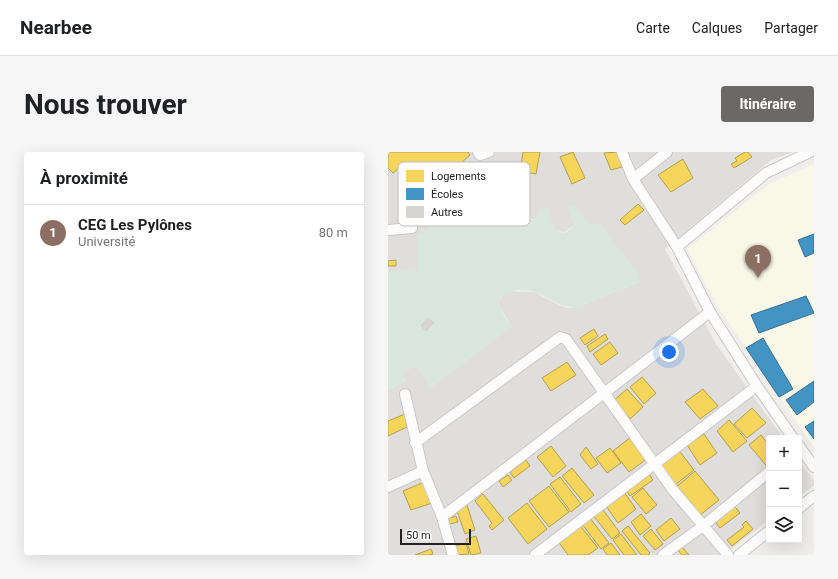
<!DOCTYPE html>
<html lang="fr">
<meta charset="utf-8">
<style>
:root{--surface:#fff;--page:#f6f6f6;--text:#202124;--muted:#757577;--line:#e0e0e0;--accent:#6a6968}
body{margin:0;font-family:Roboto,sans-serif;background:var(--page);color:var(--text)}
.controls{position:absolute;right:12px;bottom:12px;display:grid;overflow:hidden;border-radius:4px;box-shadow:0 4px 16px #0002}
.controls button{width:36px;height:36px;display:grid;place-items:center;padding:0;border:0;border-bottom:1px solid var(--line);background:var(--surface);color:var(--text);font:20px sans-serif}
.scale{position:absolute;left:12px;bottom:10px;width:71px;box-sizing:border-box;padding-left:4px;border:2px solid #222;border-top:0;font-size:11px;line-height:14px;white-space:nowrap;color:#222;-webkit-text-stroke:3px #fff;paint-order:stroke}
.you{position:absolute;left:281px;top:200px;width:14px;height:14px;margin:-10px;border:3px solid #fff;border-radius:50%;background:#1a73e8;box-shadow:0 0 0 6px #1a73e833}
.badge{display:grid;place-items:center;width:26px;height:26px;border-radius:50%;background:var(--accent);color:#fff;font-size:13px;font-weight:700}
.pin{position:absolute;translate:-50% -33px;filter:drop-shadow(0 1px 2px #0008)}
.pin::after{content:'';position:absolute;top:21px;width:14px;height:12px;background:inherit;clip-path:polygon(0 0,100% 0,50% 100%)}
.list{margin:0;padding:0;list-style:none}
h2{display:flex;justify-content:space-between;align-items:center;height:52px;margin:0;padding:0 16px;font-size:17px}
h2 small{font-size:13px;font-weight:400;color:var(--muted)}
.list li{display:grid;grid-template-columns:26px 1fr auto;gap:12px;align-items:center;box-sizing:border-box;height:56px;padding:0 16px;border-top:1px solid var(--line)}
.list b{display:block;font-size:15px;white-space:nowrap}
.list p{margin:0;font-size:13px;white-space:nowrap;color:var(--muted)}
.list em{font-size:13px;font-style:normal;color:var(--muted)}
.icon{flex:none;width:22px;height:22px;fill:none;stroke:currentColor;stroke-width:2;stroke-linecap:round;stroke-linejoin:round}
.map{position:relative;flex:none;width:426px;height:403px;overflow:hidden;border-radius:4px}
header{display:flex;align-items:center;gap:24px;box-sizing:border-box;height:56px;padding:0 20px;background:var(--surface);border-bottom:1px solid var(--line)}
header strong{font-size:19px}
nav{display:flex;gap:22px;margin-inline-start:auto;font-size:14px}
.intro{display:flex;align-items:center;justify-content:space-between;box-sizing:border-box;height:96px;padding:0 24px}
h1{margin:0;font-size:28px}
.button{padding:10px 18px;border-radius:4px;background:var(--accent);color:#fff;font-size:14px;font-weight:700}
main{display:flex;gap:24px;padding:0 24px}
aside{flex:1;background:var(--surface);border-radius:4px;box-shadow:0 4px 16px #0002}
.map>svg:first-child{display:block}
.residential{fill:#dfdedc}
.education{fill:#f8f7e8}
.wetland{fill:#d9e6de}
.homes{fill:#f6d55c;stroke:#b69f4b}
.schools{fill:#4393c3;stroke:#397193}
.building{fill:#d7d4d2;stroke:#d3d0cc}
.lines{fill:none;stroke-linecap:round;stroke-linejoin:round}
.street-casing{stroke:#c9c8c7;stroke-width:12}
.street{stroke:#fdfcfc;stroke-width:10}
.key{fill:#fff;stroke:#bdbdbd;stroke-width:1}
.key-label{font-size:11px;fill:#222}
</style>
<header>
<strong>Nearbee</strong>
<nav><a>Carte</a><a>Calques</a><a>Partager</a></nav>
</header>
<div class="intro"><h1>Nous trouver</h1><a class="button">Itinéraire</a></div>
<main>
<aside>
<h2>À proximité<small></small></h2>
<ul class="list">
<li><span class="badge" style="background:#8d6e63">1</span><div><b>CEG Les Pylônes</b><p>Université</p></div><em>80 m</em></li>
</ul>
</aside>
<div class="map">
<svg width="426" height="403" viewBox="0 0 426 403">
<rect width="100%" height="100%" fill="#f0eeeb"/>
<path class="residential" d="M 0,0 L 405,0 L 383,8 L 277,97 L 328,192 L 395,286 L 381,286 L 381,368 L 335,403 L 0,403 L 0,238 L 18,229 L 13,220 L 29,214 L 43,235 L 124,174 L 112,156 L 111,149 L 115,142 L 119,139 L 146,140 L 171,153 L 179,156 L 189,155 L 251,130 L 201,73 L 180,56 L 187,73 L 176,80 L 170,79 L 150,63 L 147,67 L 133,68 L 118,60 L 30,118 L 0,120 Z
M 411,308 L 426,329 L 426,333 L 411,345 Z"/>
<path class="education" d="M 426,12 L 426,295 L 330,155 L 299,97 L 381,32 Z"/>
<path class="wetland" d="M 185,53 L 201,72 L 213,73 L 249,120 L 251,130 L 189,155 C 171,156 162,145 146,140 C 135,136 105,137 112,156 C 114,162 120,168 124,174 L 43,235 L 29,214 L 13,220 L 18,229 L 0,238 L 0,120 L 30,118 L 29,83 C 40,77 51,69 63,65 C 73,62 102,55 112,58 C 125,61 132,72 147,67 L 151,57 L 159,55 C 164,69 169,93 187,73 L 179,55 Z"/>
<path class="homes" d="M 0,0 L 80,0 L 82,3 L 51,31 L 17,11 L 5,21 L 0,16 Z
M 135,0 L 152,0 L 148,22 L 132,19 Z
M 185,0 L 197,26 L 184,32 L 172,5 Z
M 230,0 L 234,15 L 223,18 L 216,1 Z
M 357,0 L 360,0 L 364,5 L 346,16 L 343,12 L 349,9 L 347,6 Z
M 295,7 L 305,26 L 283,40 L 270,23 Z
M 250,52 L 256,58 L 237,73 L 232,68 Z
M 8,108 L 8,114 L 0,114 L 0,109 Z
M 206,177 L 210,184 L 197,193 L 192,186 Z
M 217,182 L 220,187 L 202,200 L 199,194 Z
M 222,190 L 230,201 L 213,213 L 205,202 Z
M 179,210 L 188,223 L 163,239 L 154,226 Z
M 254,225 L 268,241 L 256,252 L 242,235 Z
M 239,237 L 255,255 L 242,267 L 226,248 Z
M 315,237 L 330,254 L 312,267 L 297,250 Z
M 364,256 L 378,271 L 359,286 L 346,272 Z
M 17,262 L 19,275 L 0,284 L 0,269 Z
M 341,268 L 359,289 L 345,300 L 329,279 Z
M 316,282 L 329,301 L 312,313 L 299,293 Z
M 373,283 L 381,293 L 381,317 L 361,293 Z
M 244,284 L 260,306 L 241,320 L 225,299 Z
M 163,294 L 178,314 L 165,325 L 149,305 Z
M 198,295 L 210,312 L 203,317 L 192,303 Z
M 222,296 L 233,311 L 219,321 L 208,306 Z
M 290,297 L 306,318 L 286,334 L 270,313 Z
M 138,308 L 142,314 L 126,326 L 122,320 Z
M 184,316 L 206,343 L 196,351 L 174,324 Z
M 259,319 L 265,328 L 242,344 L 236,335 Z
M 307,319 L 331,348 L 311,364 L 287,336 Z
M 120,323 L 124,328 L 115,335 L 111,329 Z
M 172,325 L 193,352 L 183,360 L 162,332 Z
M 34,331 L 44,351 L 23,358 L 15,339 Z
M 161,334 L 181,360 L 161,375 L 141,349 Z
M 255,336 L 269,353 L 258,362 L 244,345 Z
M 236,340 L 248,357 L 230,371 L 218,354 Z
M 95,342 L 116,368 L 104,378 L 101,374 L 104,371 L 87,349 Z
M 139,351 L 159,377 L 140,392 L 120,366 Z
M 345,352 L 352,361 L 332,376 L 325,367 Z
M 79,353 L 87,378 L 77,382 L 69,359 Z
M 213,355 L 232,381 L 224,387 L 204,362 Z
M 253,362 L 263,374 L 252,383 L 243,370 Z
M 68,364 L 70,370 L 62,372 L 59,367 Z
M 202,366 L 221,391 L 213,397 L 194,372 Z
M 283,366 L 292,377 L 276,389 L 268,378 Z
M 358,369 L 365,377 L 344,394 L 339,388 L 356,375 L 354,373 Z
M 191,372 L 210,396 L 200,403 L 180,403 L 169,388 Z
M 240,374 L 262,401 L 260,403 L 253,403 L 234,379 Z
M 263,377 L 275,392 L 267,398 L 255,384 Z
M 233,382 L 249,403 L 236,403 L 225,388 Z
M 88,384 L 93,401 L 83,403 L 78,387 Z
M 78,391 L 81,402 L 66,403 L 63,395 Z
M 223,391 L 232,403 L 219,403 L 215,397 Z
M 294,395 L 301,403 L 294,403 L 290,398 Z
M 43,397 L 45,402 L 42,403 L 27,403 Z"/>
<path class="schools" d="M 426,82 L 426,101 L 417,105 L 410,88 Z
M 418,144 L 426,161 L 371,181 L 363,163 Z
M 375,186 L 405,237 L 391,245 L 358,196 Z
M 426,229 L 426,250 L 409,263 L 398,248 Z
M 426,269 L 426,287 L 417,275 Z"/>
<path class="building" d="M 40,166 L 46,171 L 38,179 L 33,174 Z"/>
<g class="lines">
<g class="street-casing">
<path id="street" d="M 90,0 L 92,3 L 101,0
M 234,0 L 245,27 L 289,95 L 322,160 L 369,234 L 405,286
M 245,27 L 279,0
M 0,78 L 24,76
M 289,95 L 378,21 L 422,0
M 17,242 L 35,319 L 54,365 L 65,403
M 27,291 L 172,185 L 178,187 L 285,338 L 340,403
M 411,294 L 426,315
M 0,335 L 35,319
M 411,356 L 426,344
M 54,365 L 322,160
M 147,403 L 369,234
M 275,403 L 315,374 L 381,320
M 351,403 L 381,379"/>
</g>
<use href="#street" class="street"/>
</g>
<rect x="10" y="10" width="132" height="64" rx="6" class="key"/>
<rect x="18" y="18" width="18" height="12" fill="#f6d55c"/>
<rect x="18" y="36" width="18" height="12" fill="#4393c3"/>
<rect x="18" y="54" width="18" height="12" fill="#d7d4d2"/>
<g class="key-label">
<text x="43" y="28">Logements</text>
<text x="43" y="46">Écoles</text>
<text x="43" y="64">Autres</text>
</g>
</svg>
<div class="controls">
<button>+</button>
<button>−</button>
<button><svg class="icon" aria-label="layers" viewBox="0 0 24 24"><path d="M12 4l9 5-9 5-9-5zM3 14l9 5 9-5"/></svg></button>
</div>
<div class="scale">50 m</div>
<div class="you"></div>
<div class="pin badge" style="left:370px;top:126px;background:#8d6e63">1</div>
</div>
</main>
